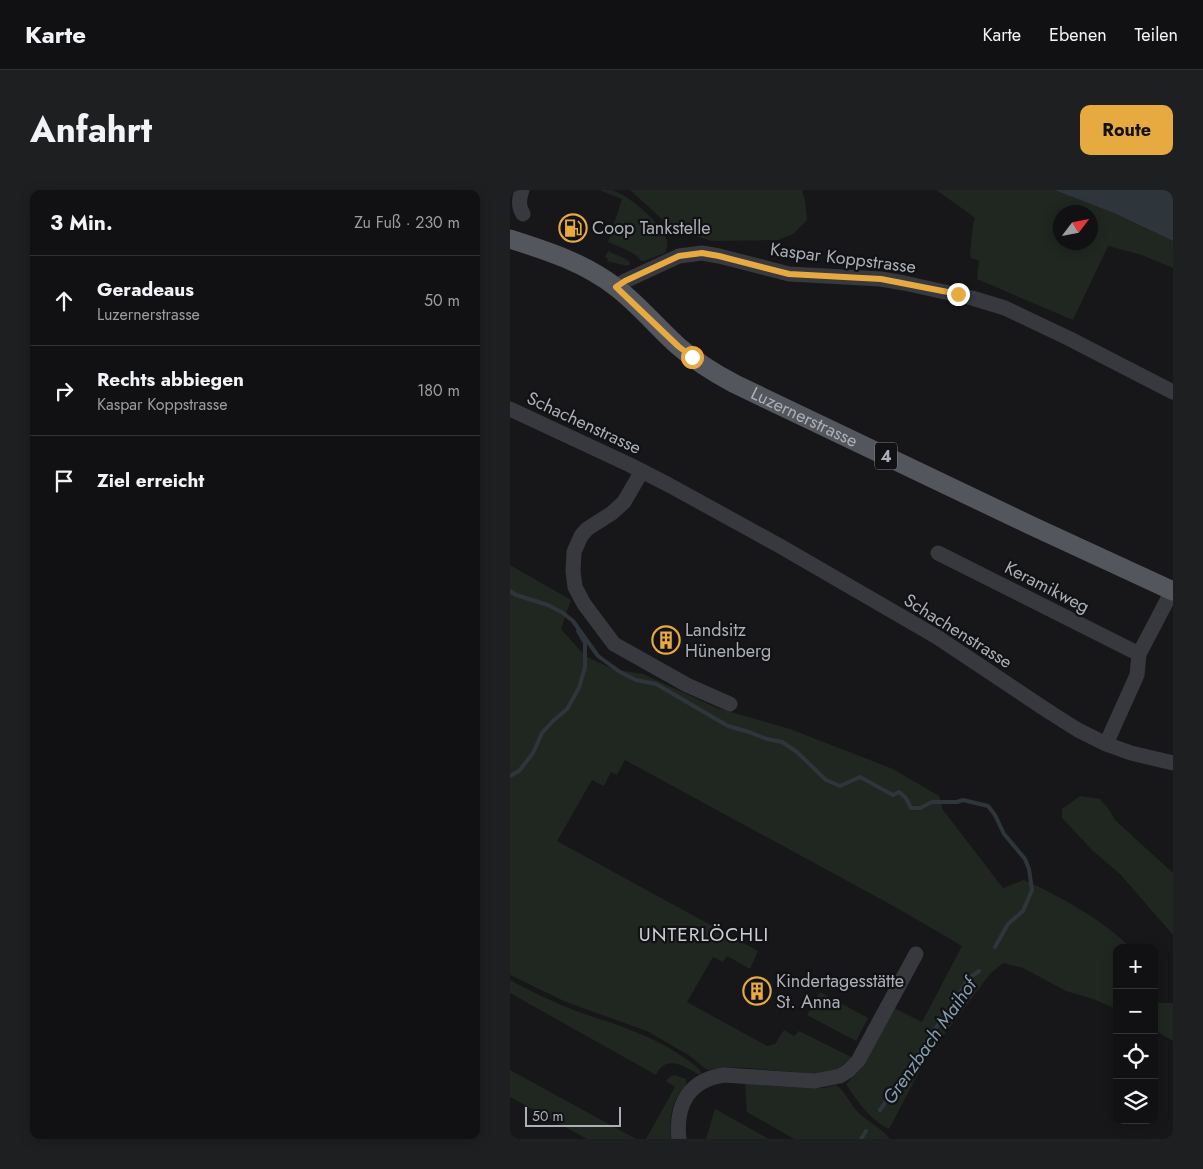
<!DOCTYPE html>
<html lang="de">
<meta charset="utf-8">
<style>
:root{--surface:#111113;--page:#1e1f21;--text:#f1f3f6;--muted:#9c9da0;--line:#303133;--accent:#e7aa41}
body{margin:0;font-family:Jost,sans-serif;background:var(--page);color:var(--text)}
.controls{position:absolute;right:15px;bottom:15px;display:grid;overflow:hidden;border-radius:10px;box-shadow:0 2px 12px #0003}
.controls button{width:45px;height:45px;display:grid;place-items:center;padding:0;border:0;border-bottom:1px solid var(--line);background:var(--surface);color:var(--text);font:25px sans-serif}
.compass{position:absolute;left:543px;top:15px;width:45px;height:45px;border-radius:50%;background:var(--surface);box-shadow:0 2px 12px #0003;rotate:58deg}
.scale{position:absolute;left:15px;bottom:12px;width:96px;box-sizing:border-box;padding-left:5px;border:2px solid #aaafb8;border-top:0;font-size:14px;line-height:18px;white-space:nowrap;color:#aaafb8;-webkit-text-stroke:4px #121214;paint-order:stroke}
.stop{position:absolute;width:15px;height:15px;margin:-11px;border:4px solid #e7aa41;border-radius:50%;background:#fff}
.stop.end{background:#e7aa41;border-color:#fff;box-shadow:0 1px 5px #0008}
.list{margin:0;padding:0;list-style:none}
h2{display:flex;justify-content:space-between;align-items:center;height:65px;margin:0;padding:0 20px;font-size:21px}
h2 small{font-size:16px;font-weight:400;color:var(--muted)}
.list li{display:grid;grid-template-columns:32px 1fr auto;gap:15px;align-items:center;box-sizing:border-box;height:90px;padding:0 20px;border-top:1px solid var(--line)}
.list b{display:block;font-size:19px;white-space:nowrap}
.list p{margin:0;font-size:16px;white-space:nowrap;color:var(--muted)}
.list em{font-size:16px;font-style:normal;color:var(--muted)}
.icon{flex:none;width:28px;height:28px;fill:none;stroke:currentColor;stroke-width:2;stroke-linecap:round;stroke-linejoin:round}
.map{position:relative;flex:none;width:663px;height:949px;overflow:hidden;border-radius:10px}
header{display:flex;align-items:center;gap:30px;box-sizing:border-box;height:70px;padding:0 25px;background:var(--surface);border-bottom:1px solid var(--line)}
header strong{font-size:24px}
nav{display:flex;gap:28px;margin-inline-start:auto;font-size:18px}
.intro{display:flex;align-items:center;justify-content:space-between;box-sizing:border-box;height:120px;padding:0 30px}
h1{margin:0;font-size:35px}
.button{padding:12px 22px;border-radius:10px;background:var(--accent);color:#111;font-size:18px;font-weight:700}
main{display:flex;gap:30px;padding:0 30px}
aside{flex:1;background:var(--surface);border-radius:10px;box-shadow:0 2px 12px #0003}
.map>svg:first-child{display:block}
.green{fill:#1f2720;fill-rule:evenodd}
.water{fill:#2e363c}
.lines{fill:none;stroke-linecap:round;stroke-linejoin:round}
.stream{stroke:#2e363c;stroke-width:4}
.minor{stroke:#38393e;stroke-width:15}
.major{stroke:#54565d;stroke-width:19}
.route{stroke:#e7aa41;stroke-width:6}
.labels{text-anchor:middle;stroke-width:4.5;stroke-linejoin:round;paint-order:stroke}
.shield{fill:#121214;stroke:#7c8087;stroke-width:1}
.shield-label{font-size:16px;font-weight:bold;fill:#aaafb8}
.poi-label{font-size:18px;fill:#aaafb8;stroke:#121214;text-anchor:start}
.street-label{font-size:18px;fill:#aaafb8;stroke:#121214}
.neighbourhood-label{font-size:19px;letter-spacing:1px;fill:#cbced4;stroke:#121214}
.water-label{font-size:19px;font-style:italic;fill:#839db1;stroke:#121214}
</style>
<header>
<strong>Karte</strong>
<nav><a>Karte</a><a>Ebenen</a><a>Teilen</a></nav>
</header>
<div class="intro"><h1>Anfahrt</h1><a class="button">Route</a></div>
<main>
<aside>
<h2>3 Min.<small>Zu Fuß · 230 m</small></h2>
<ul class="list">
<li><svg class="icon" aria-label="ahead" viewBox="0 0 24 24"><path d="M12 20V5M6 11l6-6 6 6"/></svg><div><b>Geradeaus</b><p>Luzernerstrasse</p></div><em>50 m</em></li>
<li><svg class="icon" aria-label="right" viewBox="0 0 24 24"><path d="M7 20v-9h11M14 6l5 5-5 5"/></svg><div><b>Rechts abbiegen</b><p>Kaspar Koppstrasse</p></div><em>180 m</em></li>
<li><svg class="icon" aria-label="arrive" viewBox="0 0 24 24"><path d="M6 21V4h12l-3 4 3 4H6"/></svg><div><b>Ziel erreicht</b></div></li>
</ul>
</aside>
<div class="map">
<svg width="663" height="949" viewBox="0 0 663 949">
<rect width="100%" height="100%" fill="#171719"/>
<path class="green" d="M 89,0 C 93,0 97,0 101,0 C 117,3 154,35 157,52 C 158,56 156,60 155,63 L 134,71 L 131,71 C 124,61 109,57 98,52 L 112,9 Z
M 120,0 L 292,0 L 295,11 L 297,30 L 283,44 L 268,50 L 202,51 L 164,40 Z
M 426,0 L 544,0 L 604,23 L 663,51 L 663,78 L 632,65 L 598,56 L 563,130 L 467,89 L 469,71 L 461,68 L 460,64 L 463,34 L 465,28 L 446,14 ZM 550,22 L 580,22 L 580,52 L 550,52 Z
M 98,61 L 118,70 L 120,74 L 118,76 L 97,71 L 98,69 L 95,67 Z
M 0,375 L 61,410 L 51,439 L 75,466 L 103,479 L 133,484 L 207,518 L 280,539 L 383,579 L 429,606 L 433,620 L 493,698 L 514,690 C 551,707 592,729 621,758 L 607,758 L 607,819 L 583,809 L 556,801 L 513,778 L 493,773 L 480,784 L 417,867 L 379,939 C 360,930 347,911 336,894 L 355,875 L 355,871 L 384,818 L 412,832 L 452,756 L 387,718 L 115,570 L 107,585 L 101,582 L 94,596 L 82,590 L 47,651 L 248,761 L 240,779 L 217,766 L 213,772 L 203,767 L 177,812 L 257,856 L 265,854 L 274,840 L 284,846 L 289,841 L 341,867 C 336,872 330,878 323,881 C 311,886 296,883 284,882 C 255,880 225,875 197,880 L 180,866 L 137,841 L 56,812 L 0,785 Z
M 570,606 L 590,609 L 600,621 L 605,630 L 663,683 L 663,745 L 610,684 L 582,660 L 552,628 L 552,619 Z
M 0,790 C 22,802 45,813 69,822 C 103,834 137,843 167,863 C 176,869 185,874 191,882 L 191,883 L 189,885 C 174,876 156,864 146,885 L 0,803 Z
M 310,802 L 358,828 L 346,851 L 297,825 Z
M 644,808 L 650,813 L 663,813 L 663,851 L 644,840 Z
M 0,880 L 126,949 L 77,949 L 0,907 Z
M 164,885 L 176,889 L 176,895 C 161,912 159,927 161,949 L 136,949 L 165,897 L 156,891 L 160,887 Z
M 235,893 L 314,898 L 326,895 C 335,901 339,912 346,920 C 356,931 371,937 380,949 L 284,949 L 237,922 Z
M 205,919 L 259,949 L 196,949 Z"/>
<path class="water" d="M 544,0 L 663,0 L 663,51 L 604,23 Z"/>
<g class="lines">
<path class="stream" d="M 0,401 L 6,405 L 38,415 L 53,423 L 63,431 L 88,466 L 110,482 L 126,490 L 146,494 L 218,536 L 239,542 L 257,549 L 272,552 L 287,562 L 316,590 L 330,596 L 350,587 L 383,605 L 389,602 L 396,608 L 401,618 L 410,618 L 422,612 L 447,612 L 453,610 L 478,616 L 485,625 L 494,644 L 515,669 L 519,679 L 522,700 L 513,721 L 498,734 L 485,757
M 0,586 L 9,581 L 23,563 L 32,543 L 43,531 L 57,519 L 69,498 L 75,477 L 75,453 L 68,441
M 370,920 L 392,888 L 419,847 L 439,820 L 459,788 L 469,781
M 351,949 L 356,941"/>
<path class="minor" d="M 12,0 C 9,9 8,16 13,24
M 106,97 L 115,91 L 169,66 L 192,63 L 209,66 L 279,84 L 371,89 L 394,93 L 462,108 L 495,118 L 560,149 L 663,202
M 0,219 L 120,275 L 159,295 L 270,356 L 427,447 L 541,523 L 568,540 L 596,554 L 621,563 L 663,573
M 132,281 L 114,312 L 102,323 L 77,339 L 71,346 L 64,362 L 63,381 L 65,397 L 74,414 L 104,454 L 177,495 L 220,514
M 428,363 L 629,464
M 596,554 L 627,485 L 629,464 L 662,401
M 169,949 C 165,915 179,890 214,885 L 305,891 L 330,886 L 338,881 L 348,871 L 406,764"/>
<path class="major" id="s1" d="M 0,49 C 38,61 75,73 107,98 C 129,115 147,137 168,156 C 185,171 204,183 225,194 L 520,335 L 663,401"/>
</g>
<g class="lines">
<path class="route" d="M 182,167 L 168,156 L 106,97 L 115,91 L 169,66 L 192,63 L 209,66 L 279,84 L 371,89 L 448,104"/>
</g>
<defs>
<g id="fuel-ring" transform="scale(1.4375)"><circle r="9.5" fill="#121214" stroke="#e7aa41" stroke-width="1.5"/><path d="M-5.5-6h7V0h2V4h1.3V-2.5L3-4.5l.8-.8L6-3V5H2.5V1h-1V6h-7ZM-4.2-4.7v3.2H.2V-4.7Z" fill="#e7aa41"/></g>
<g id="building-ring" transform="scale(1.4375)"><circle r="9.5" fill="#121214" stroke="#e7aa41" stroke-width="1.5"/><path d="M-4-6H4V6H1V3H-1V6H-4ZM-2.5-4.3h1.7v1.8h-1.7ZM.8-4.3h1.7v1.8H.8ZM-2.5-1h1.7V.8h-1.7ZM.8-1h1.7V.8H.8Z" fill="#e7aa41"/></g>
</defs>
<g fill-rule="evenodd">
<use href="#fuel-ring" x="63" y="38"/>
<use href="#building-ring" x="156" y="450"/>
<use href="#building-ring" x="247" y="801"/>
</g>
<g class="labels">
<rect class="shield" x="365" y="252.5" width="22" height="27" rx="4"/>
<g class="shield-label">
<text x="376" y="272">4</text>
</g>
<g class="poi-label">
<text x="82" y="44">Coop Tankstelle</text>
<text x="175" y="446">Landsitz<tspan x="175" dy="21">Hünenberg</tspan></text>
<text x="266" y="797">Kindertagesstätte<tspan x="266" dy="21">St. Anna</tspan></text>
</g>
<g class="street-label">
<text transform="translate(333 68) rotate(7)" y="6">Kaspar Koppstrasse</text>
<text dy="6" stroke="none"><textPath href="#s1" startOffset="348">Luzernerstrasse</textPath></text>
<text transform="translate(74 233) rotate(25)" y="6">Schachenstrasse</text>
<text transform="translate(537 397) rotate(27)" y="6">Keramikweg</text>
<text transform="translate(448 441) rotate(32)" y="6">Schachenstrasse</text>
</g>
<g class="neighbourhood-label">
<text x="194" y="751">UNTERLÖCHLI</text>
</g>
<g class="water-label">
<text transform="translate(419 851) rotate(-55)" y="7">Grenzbach Maihof</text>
</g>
</g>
</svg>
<div class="controls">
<button>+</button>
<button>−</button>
<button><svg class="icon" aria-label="locate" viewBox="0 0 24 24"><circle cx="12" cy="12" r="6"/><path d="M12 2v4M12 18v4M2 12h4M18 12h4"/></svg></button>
<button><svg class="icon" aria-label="layers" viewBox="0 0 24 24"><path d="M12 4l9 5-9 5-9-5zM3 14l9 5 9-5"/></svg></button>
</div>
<svg class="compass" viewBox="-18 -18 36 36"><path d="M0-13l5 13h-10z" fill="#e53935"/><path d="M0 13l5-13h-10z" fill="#9c9da0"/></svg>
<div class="scale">50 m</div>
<div class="stop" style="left:182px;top:167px"></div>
<div class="stop end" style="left:448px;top:104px"></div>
</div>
</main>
